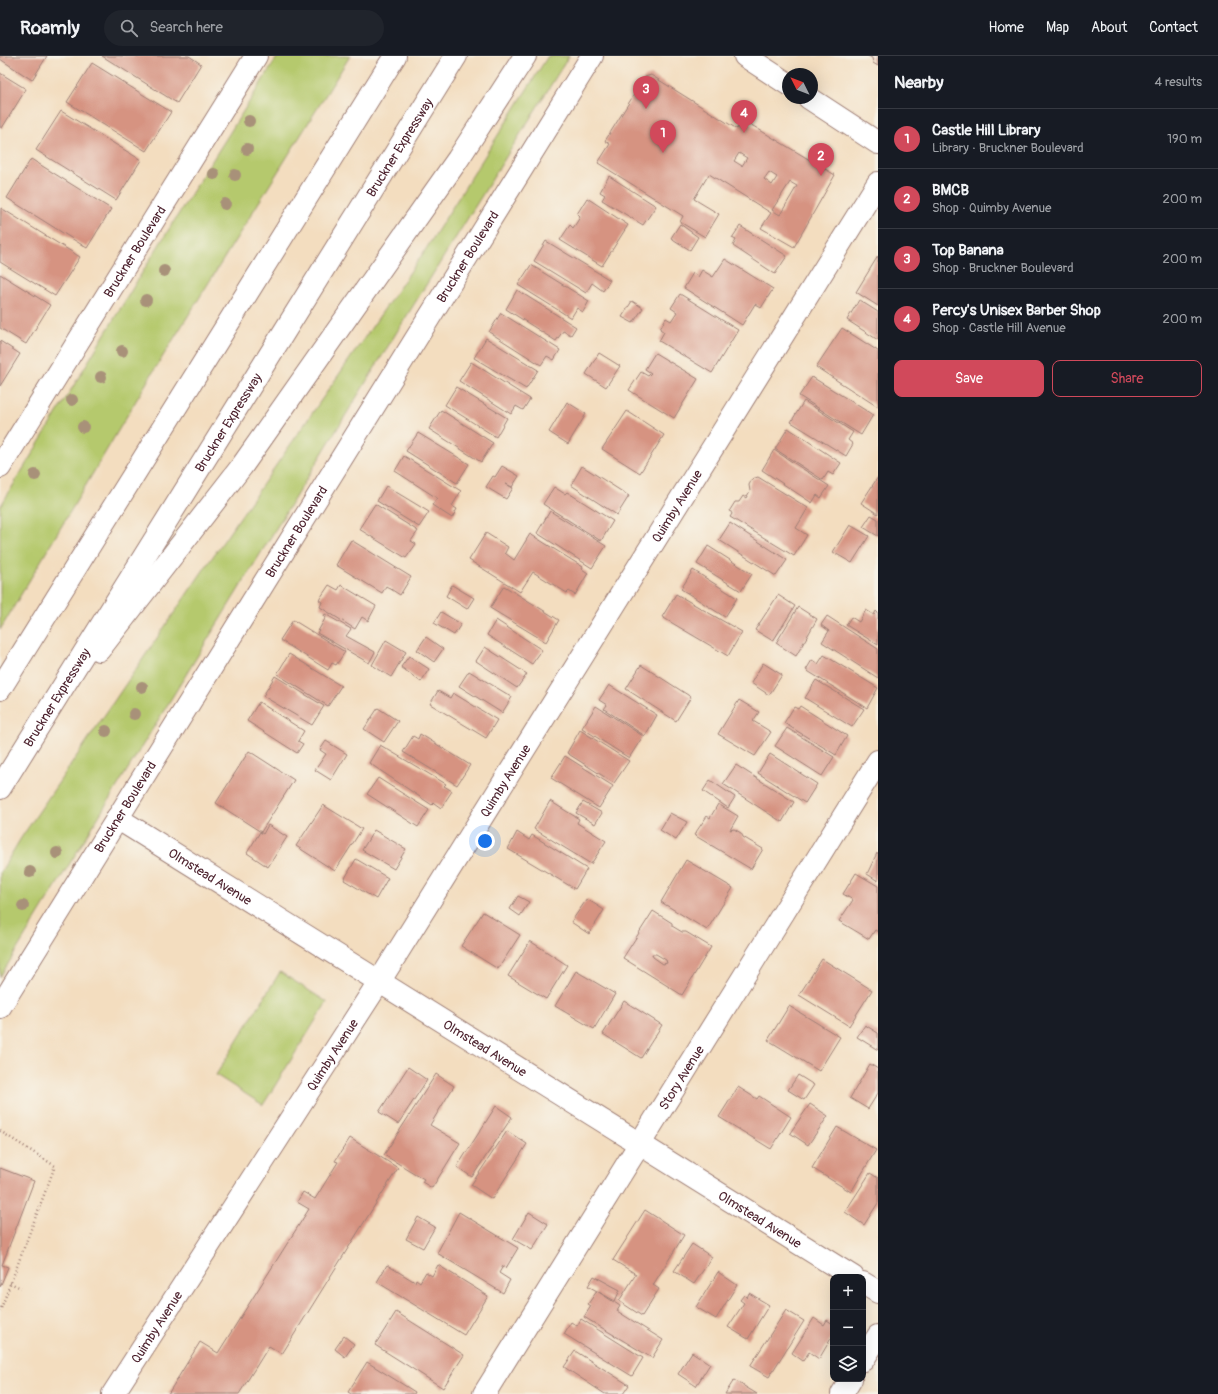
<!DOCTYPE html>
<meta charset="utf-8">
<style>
:root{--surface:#171b24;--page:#20242c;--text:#f1f3f6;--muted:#9ea1a6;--line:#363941;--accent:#d1495b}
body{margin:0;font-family:Pangolin,sans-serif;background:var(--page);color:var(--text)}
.controls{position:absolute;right:12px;bottom:12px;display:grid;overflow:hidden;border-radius:8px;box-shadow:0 4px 16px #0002}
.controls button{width:36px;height:36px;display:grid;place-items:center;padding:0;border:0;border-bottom:1px solid var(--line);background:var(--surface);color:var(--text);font:20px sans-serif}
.compass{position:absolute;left:782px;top:12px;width:36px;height:36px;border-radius:50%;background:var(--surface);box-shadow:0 4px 16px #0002;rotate:312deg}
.you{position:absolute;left:485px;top:785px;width:14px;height:14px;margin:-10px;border:3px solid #fff;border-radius:50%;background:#1a73e8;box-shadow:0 0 0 6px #1a73e833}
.badge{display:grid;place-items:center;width:26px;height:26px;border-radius:50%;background:var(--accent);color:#fff;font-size:13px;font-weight:700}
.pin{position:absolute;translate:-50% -33px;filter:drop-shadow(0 1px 2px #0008)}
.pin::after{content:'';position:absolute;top:21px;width:14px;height:12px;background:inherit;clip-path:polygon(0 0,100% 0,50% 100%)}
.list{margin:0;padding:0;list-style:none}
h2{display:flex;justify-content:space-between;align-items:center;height:52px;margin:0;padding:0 16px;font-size:17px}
h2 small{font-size:13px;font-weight:400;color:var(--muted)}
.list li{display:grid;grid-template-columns:26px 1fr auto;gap:12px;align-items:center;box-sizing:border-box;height:60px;padding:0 16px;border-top:1px solid var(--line)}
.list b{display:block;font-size:15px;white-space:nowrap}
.list p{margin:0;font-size:13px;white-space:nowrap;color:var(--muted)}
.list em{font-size:13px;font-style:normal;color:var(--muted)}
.actions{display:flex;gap:8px;padding:12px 16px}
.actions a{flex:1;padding:9px 0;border:1px solid var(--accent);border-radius:8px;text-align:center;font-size:14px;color:var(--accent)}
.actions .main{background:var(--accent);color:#fff}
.icon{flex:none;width:22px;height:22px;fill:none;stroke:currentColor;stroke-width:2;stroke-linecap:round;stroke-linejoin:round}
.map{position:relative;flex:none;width:878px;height:1338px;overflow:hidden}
header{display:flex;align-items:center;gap:24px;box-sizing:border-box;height:56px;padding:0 20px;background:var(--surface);border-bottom:1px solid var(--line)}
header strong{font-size:19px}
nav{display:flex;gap:22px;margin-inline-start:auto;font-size:14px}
.search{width:280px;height:36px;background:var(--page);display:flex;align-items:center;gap:10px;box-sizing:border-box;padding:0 14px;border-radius:22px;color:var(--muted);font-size:15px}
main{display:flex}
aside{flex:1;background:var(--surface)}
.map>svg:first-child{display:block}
.green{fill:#b5c96d;stroke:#80744c}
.building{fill:#d69381;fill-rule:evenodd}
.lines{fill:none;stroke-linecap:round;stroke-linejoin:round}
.minor-casing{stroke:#9e7e75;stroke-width:24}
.major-casing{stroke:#9e7e75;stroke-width:24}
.highway-casing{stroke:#9e7e75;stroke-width:24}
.path{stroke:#9e7e75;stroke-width:2.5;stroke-dasharray:1 3;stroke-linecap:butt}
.minor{stroke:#fff;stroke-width:22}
.major{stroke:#fff;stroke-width:22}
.highway{stroke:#fff;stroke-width:22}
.tree{fill:#a89179}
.labels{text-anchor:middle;stroke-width:3;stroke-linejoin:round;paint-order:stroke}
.street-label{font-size:13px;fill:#4a1f2b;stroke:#f7f3e8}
</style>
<header>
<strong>Roamly</strong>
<div class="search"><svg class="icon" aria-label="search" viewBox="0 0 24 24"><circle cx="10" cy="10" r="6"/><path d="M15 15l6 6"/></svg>Search here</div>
<nav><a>Home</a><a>Map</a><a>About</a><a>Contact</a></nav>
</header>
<main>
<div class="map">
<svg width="878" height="1338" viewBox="0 0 878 1338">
<rect width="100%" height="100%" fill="#f7f3e8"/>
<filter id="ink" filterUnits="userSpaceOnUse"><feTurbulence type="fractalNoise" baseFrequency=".025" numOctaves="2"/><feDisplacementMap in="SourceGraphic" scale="8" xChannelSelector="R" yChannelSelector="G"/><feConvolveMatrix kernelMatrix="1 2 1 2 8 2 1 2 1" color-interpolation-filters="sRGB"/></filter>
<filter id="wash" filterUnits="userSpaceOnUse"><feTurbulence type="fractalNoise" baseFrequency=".012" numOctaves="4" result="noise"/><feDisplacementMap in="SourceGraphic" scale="16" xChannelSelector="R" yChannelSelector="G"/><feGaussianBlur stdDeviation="0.9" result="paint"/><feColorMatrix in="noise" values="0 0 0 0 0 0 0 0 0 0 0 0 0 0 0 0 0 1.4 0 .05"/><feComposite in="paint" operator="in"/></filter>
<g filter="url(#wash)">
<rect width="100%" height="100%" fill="#f3ddbf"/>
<path class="green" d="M 278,0 L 350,0 L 150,321 L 0,574 L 0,451 L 154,197 Z
M 548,0 L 569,0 L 403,266 L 0,921 L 0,817 L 21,782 L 191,532 L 426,193 Z
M 280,916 L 327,946 L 263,1049 L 216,1019 Z"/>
<g id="blocks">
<path class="building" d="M 0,0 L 47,0 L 32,24 L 0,3 Z
M 102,0 L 189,0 L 201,8 L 177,47 Z
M 868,0 L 878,0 L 878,10 L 873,7 L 872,2 Z
M 92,7 L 171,56 L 146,95 L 67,46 Z
M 0,17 L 26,33 L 2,72 L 0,71 Z
M 651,19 L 737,73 L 743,64 L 835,119 L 794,191 L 761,172 L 771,157 L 709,118 L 694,143 L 719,158 L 705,181 L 680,166 L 683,160 L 598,107 L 610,88 L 605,85 L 645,21 ZM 739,97 L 747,102 L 742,110 L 734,105 ZM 769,116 L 777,121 L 772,129 L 764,123 ZM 790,126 L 797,130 L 780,159 L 772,154 Z
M 61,55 L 141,104 L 116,144 L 36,94 Z
M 31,103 L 111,153 L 87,192 L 7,142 Z
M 609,120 L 656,150 L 643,169 L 602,144 L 605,139 L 600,136 Z
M 587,142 L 628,169 L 602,210 L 560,184 L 570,169 L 573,172 L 577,166 L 580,161 L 577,158 Z
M 1,152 L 80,201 L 55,240 L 0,206 Z
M 680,168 L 698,181 L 690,194 L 671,182 Z
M 740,170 L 787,200 L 775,218 L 733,190 L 736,184 L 732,182 Z
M 546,185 L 610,224 L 603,235 L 592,227 L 586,237 L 534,205 Z
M 878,200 L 878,250 L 856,236 Z
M 725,203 L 773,233 L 761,252 L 755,248 L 742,269 L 684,232 L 693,217 L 698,221 L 702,214 L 713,221 Z
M 531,209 L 589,245 L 583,256 L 577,252 L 571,262 L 518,229 Z
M 0,218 L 50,249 L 26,288 L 0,272 Z
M 517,234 L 576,271 L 571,279 L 563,275 L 556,285 L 506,253 Z
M 680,238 L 738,274 L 712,317 L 659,285 L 664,276 L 660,273 L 666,262 L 671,265 L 677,256 L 671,252 Z
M 859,244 L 878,256 L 878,284 L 847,264 Z
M 632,245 L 643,252 L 633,267 L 622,261 Z
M 501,257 L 560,294 L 554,304 L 547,300 L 541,309 L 489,276 Z
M 842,272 L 878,295 L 878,351 L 816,311 Z
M 486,282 L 538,314 L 526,333 L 474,302 Z
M 0,285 L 20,298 L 0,330 Z
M 599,297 L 620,310 L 606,331 L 586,318 Z
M 655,297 L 698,323 L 674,362 L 629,334 L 641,316 L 648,320 L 651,317 L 645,313 Z
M 471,306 L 530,343 L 523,354 L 516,350 L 511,358 L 459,325 Z
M 812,321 L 873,359 L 861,379 L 799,340 Z
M 456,331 L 507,362 L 496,381 L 445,349 Z
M 804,345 L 853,376 L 848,384 L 853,388 L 846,400 L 791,366 Z
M 567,346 L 586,358 L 568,388 L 549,376 Z
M 441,354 L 493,387 L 481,406 L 429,373 Z
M 627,355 L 664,379 L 640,417 L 602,393 Z
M 788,372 L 841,407 L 833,419 L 828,416 L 823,424 L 775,393 Z
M 418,377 L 469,408 L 457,427 L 406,395 Z
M 774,394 L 829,430 L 821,442 L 817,439 L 812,447 L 762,414 Z
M 404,400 L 461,435 L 452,450 L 457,453 L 452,462 L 432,449 L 437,442 L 395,415 Z
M 502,410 L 519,420 L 512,431 L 506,428 L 513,432 L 506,443 L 486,431 L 493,420 L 495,421 Z
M 582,410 L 629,440 L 617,459 L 571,429 Z
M 758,421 L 808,452 L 796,472 L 807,479 L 794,500 L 730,461 L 732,458 L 730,454 L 735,446 L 739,446 L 743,440 L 746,442 L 750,435 L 749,429 L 752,423 Z
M 878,421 L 878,458 L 861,447 Z
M 386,430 L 429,456 L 419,471 L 377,445 Z
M 554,431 L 565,438 L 567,436 L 613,465 L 601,485 L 543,448 Z
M 375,448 L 418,475 L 411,485 L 416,488 L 406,502 L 359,473 Z
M 550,455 L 606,490 L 592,512 L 537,477 Z
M 871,459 L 878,463 L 878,480 L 863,471 Z
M 730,467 L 787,504 L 776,520 L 719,484 Z
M 850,469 L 869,480 L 852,507 L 833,496 Z
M 486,477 L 508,491 L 505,497 L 514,504 L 530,478 L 583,511 L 582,513 L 588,517 L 575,539 L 569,535 L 567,537 L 533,516 L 520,536 L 469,504 Z
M 351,484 L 411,521 L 400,539 L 386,530 L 382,537 L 336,509 Z
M 708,490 L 752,518 L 741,535 L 697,508 Z
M 693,514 L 737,542 L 725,561 L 681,533 Z
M 329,529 L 338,534 L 341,529 L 376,550 L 368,565 L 362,561 L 355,573 L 320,551 L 322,546 L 319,544 Z
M 452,529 L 474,542 L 467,553 L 446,540 Z
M 504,530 L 559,564 L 546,586 L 490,552 Z
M 676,538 L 742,576 L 728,600 L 662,561 Z
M 778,539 L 795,550 L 773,585 L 755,574 Z
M 798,551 L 817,563 L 796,600 L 776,587 Z
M 866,554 L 874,559 L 876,555 L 878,557 L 878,589 L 846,569 L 851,561 L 859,566 Z
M 441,556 L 461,568 L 454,579 L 434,567 Z
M 325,558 L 351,573 L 346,580 L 375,596 L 369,607 L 317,577 L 326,561 L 324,560 Z
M 827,560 L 878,593 L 878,622 L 822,586 L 829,575 L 821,569 Z
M 293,564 L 345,596 L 336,609 L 332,607 L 328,614 L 280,584 Z
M 496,564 L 542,594 L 532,608 L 487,579 Z
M 426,581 L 443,593 L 434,606 L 417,594 Z
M 386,584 L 406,596 L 391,621 L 372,609 Z
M 485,591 L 527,618 L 517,632 L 476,605 Z
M 289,598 L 341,630 L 328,650 L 277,618 Z
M 824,599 L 878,632 L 867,652 L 806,614 L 812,604 L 818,608 Z
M 409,600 L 429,613 L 421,626 L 401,611 Z
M 763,607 L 782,619 L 769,639 L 751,627 Z
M 641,609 L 691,641 L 676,665 L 626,633 Z
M 469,615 L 512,641 L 502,657 L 459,630 Z
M 275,620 L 324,650 L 312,669 L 263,640 Z
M 816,624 L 864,653 L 852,671 L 805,642 Z
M 609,629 L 657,659 L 645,680 L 604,653 L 607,649 L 599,644 Z
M 438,635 L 450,642 L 453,637 L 497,664 L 486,682 L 430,648 Z
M 739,644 L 759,656 L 753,665 L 771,676 L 755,700 L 718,678 Z
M 259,646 L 304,675 L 298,685 L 303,688 L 297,697 L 247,665 Z
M 596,650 L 643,680 L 629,702 L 582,672 Z
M 800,650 L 847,680 L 836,699 L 784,667 L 794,651 L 798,653 Z
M 378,652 L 398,665 L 384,686 L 364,673 Z
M 787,672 L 834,701 L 822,720 L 775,690 Z
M 580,674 L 629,705 L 614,727 L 567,697 Z
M 420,678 L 470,709 L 457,729 L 403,696 L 413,680 L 418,683 Z
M 326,685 L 347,698 L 331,724 L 315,714 L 326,698 L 320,694 Z
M 380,689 L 446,728 L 444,730 L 452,735 L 441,752 L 434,747 L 432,749 L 369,707 Z
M 249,695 L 294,724 L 261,776 L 216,747 Z
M 770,698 L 817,728 L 805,747 L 758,717 Z
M 565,700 L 613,730 L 599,752 L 551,722 Z
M 736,709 L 794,746 L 782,766 L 723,728 Z
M 378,722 L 429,754 L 418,771 L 367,738 Z
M 710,724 L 735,741 L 728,752 L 703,735 Z
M 550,745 L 579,763 L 577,767 L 606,785 L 591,808 L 534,773 Z
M 583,746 L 602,757 L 595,768 L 576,757 Z
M 718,748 L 738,760 L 730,774 L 734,773 L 741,777 L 743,781 L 763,793 L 751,813 L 694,779 L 707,760 L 710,762 Z
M 323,749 L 362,773 L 335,815 L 296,790 Z
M 670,757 L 687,766 L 676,784 L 660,774 Z
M 268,769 L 287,781 L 268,811 L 247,797 L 260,776 L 263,778 Z
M 374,774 L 406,793 L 394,813 L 362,794 Z
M 517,776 L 529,784 L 532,779 L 587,813 L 575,833 L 508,793 Z
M 877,797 L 878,798 L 878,825 L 867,818 Z
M 356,803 L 388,822 L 376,843 L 344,824 Z
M 686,804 L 733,832 L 707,874 L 661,846 Z
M 856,817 L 878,830 L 878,876 L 875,874 L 869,883 L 839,865 L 853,844 L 843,838 Z
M 518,840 L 529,846 L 520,860 L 510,853 Z
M 587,843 L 604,854 L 589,878 L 571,866 Z
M 653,855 L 672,867 L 672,870 L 682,876 L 686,876 L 711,891 L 682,939 L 623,902 ZM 652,898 L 656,898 L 666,904 L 667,907 L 663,908 L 653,901 Z
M 483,856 L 520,879 L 498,913 L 461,890 Z
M 530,885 L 567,909 L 546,943 L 508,920 Z
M 822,903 L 872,934 L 849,970 L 799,939 Z
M 576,915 L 615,938 L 594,973 L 555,950 Z
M 624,945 L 662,969 L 641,1002 L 603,978 Z
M 789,950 L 840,981 L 819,1015 L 768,984 Z
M 865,969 L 878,977 L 878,994 L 857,981 Z
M 870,1008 L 878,1013 L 878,1037 L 868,1053 L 850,1042 Z
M 408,1011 L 427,1024 L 398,1068 L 379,1056 Z
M 436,1018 L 454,1030 L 430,1069 L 460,1087 L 432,1132 L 422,1126 L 424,1123 L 384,1099 Z
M 798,1019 L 814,1029 L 804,1044 L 788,1034 Z
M 738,1031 L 757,1043 L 759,1040 L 791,1061 L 771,1093 L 719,1061 Z
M 810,1048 L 828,1060 L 808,1089 L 790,1077 Z
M 496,1050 L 512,1061 L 472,1121 L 457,1111 Z
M 837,1071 L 876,1094 L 851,1136 L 812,1112 Z
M 507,1075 L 527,1088 L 492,1143 L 471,1129 Z
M 350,1082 L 398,1112 L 282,1298 L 269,1290 L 239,1338 L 168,1338 L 200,1286 L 218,1297 L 309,1153 L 297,1146 L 303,1136 L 315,1143 L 338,1106 L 335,1105 Z
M 0,1112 L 34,1125 L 2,1209 L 8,1211 L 0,1231 Z
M 870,1117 L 878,1122 L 878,1147 L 864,1169 L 845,1156 Z
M 645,1154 L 684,1179 L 653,1229 L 659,1233 L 642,1260 L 619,1245 L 636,1218 L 613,1204 Z
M 459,1156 L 518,1192 L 506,1212 L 503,1210 L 499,1217 L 510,1224 L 503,1237 L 437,1197 Z
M 529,1156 L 548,1168 L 532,1194 L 513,1183 Z
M 418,1161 L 435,1171 L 423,1192 L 406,1183 Z
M 692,1188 L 712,1201 L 694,1228 L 674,1215 Z
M 387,1209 L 415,1226 L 416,1223 L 420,1226 L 426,1216 L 432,1220 L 438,1209 L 488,1240 L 464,1279 L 377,1226 Z
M 718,1216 L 737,1229 L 716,1263 L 696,1251 Z
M 594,1220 L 620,1234 L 615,1245 L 588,1230 Z
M 597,1235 L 620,1250 L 617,1255 L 663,1284 L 652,1302 L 584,1261 L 591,1250 L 588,1248 Z
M 749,1237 L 769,1249 L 748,1283 L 728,1271 L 744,1247 L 740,1244 L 744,1239 L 747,1242 Z
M 786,1254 L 804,1265 L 769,1321 L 750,1310 Z
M 396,1256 L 464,1299 L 443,1332 L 375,1289 Z
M 814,1262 L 824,1269 L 827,1264 L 833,1268 L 833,1279 L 819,1303 L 809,1296 L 803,1305 L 792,1297 Z
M 581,1263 L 643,1302 L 632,1320 L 564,1278 L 571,1266 L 577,1270 Z
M 344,1280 L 354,1288 L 345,1301 L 335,1293 Z
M 575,1295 L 629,1329 L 623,1338 L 605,1338 L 564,1311 Z
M 692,1296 L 710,1308 L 696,1330 L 678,1318 Z
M 367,1306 L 415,1336 L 414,1338 L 351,1338 L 348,1336 Z
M 734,1324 L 757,1338 L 725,1338 Z"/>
</g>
</g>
<g filter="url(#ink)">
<use href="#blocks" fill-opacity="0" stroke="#9e7e75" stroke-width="1"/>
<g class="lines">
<g class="minor-casing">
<g id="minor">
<path id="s1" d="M 117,762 L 853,1221"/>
<path d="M 863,1227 L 878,1236"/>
<path d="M 863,1304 L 878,1280"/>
<path id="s2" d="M 113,1338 L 379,926 L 878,127"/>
<path id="s3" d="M 484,1338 L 878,705"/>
<path d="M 842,1338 L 851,1323"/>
</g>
</g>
<g class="major-casing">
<g id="major">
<path d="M 745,0 L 788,28"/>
<path d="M 809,42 L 878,87"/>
<path id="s4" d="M 0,411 L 256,0"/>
<path id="s5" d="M 0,951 L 592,0"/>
</g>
</g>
<g class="highway-casing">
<g id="highway">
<path d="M 99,594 L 242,410 L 458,103 L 525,0"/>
<path d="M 0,633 L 395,0"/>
<path id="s6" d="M 0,732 L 456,0"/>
</g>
</g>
<path class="path" d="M 0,1075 L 55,1110 L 0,1255
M 10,1227 L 21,1232"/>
<use href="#minor" class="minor"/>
<use href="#major" class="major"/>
<use href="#highway" class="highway"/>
</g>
<g class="tree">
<circle cx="249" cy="65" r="6"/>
<circle cx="247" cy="93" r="6"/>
<circle cx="214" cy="118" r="6"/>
<circle cx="235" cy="119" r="6"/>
<circle cx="225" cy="148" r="6"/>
<circle cx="164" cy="215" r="6"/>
<circle cx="146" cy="244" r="6"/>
<circle cx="122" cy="295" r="6"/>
<circle cx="101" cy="321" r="6"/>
<circle cx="72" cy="344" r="6"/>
<circle cx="83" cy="371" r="6"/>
<circle cx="35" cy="419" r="6"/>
<circle cx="142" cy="631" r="6"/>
<circle cx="134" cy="658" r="6"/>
<circle cx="106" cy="675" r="6"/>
<circle cx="57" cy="797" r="6"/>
<circle cx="30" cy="816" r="6"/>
<circle cx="23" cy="850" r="6"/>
</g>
</g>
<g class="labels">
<g class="street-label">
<text dy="5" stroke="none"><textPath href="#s6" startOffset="755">Bruckner Expressway</textPath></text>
<text dy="5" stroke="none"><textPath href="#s4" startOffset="254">Bruckner Boulevard</textPath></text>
<text dy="5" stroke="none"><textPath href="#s5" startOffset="884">Bruckner Boulevard</textPath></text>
<text dy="5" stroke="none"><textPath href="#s6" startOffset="431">Bruckner Expressway</textPath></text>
<text dy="5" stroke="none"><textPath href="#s2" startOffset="1052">Quimby Avenue</textPath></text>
<text dy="5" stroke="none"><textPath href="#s5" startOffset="560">Bruckner Boulevard</textPath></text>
<text dy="5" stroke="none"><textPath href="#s6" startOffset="107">Bruckner Expressway</textPath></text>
<text dy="5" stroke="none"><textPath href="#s2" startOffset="728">Quimby Avenue</textPath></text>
<text dy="5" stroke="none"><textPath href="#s5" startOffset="236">Bruckner Boulevard</textPath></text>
<text dy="5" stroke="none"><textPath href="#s1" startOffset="110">Olmstead Avenue</textPath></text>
<text dy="5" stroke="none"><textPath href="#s1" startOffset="434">Olmstead Avenue</textPath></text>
<text dy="5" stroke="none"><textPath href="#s2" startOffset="404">Quimby Avenue</textPath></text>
<text dy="5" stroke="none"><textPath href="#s3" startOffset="373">Story Avenue</textPath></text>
<text dy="5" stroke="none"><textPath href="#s1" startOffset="758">Olmstead Avenue</textPath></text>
<text dy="5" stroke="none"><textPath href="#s2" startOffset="80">Quimby Avenue</textPath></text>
</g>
</g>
</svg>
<div class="controls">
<button>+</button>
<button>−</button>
<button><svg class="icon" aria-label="layers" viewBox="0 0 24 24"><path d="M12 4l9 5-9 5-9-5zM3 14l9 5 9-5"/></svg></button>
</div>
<svg class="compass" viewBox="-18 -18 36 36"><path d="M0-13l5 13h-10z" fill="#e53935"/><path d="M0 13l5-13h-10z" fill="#9ea1a6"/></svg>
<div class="you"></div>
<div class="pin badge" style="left:663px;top:97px">1</div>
<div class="pin badge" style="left:821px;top:120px">2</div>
<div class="pin badge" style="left:646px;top:53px">3</div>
<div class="pin badge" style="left:744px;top:77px">4</div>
</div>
<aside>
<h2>Nearby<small>4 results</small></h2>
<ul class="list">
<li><span class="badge">1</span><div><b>Castle Hill Library</b><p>Library · Bruckner Boulevard</p></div><em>190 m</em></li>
<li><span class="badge">2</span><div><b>BMCB</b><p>Shop · Quimby Avenue</p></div><em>200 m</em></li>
<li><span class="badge">3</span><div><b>Top Banana</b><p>Shop · Bruckner Boulevard</p></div><em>200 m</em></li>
<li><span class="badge">4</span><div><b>Percy's Unisex Barber Shop</b><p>Shop · Castle Hill Avenue</p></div><em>200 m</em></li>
</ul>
<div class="actions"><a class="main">Save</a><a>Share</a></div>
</aside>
</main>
